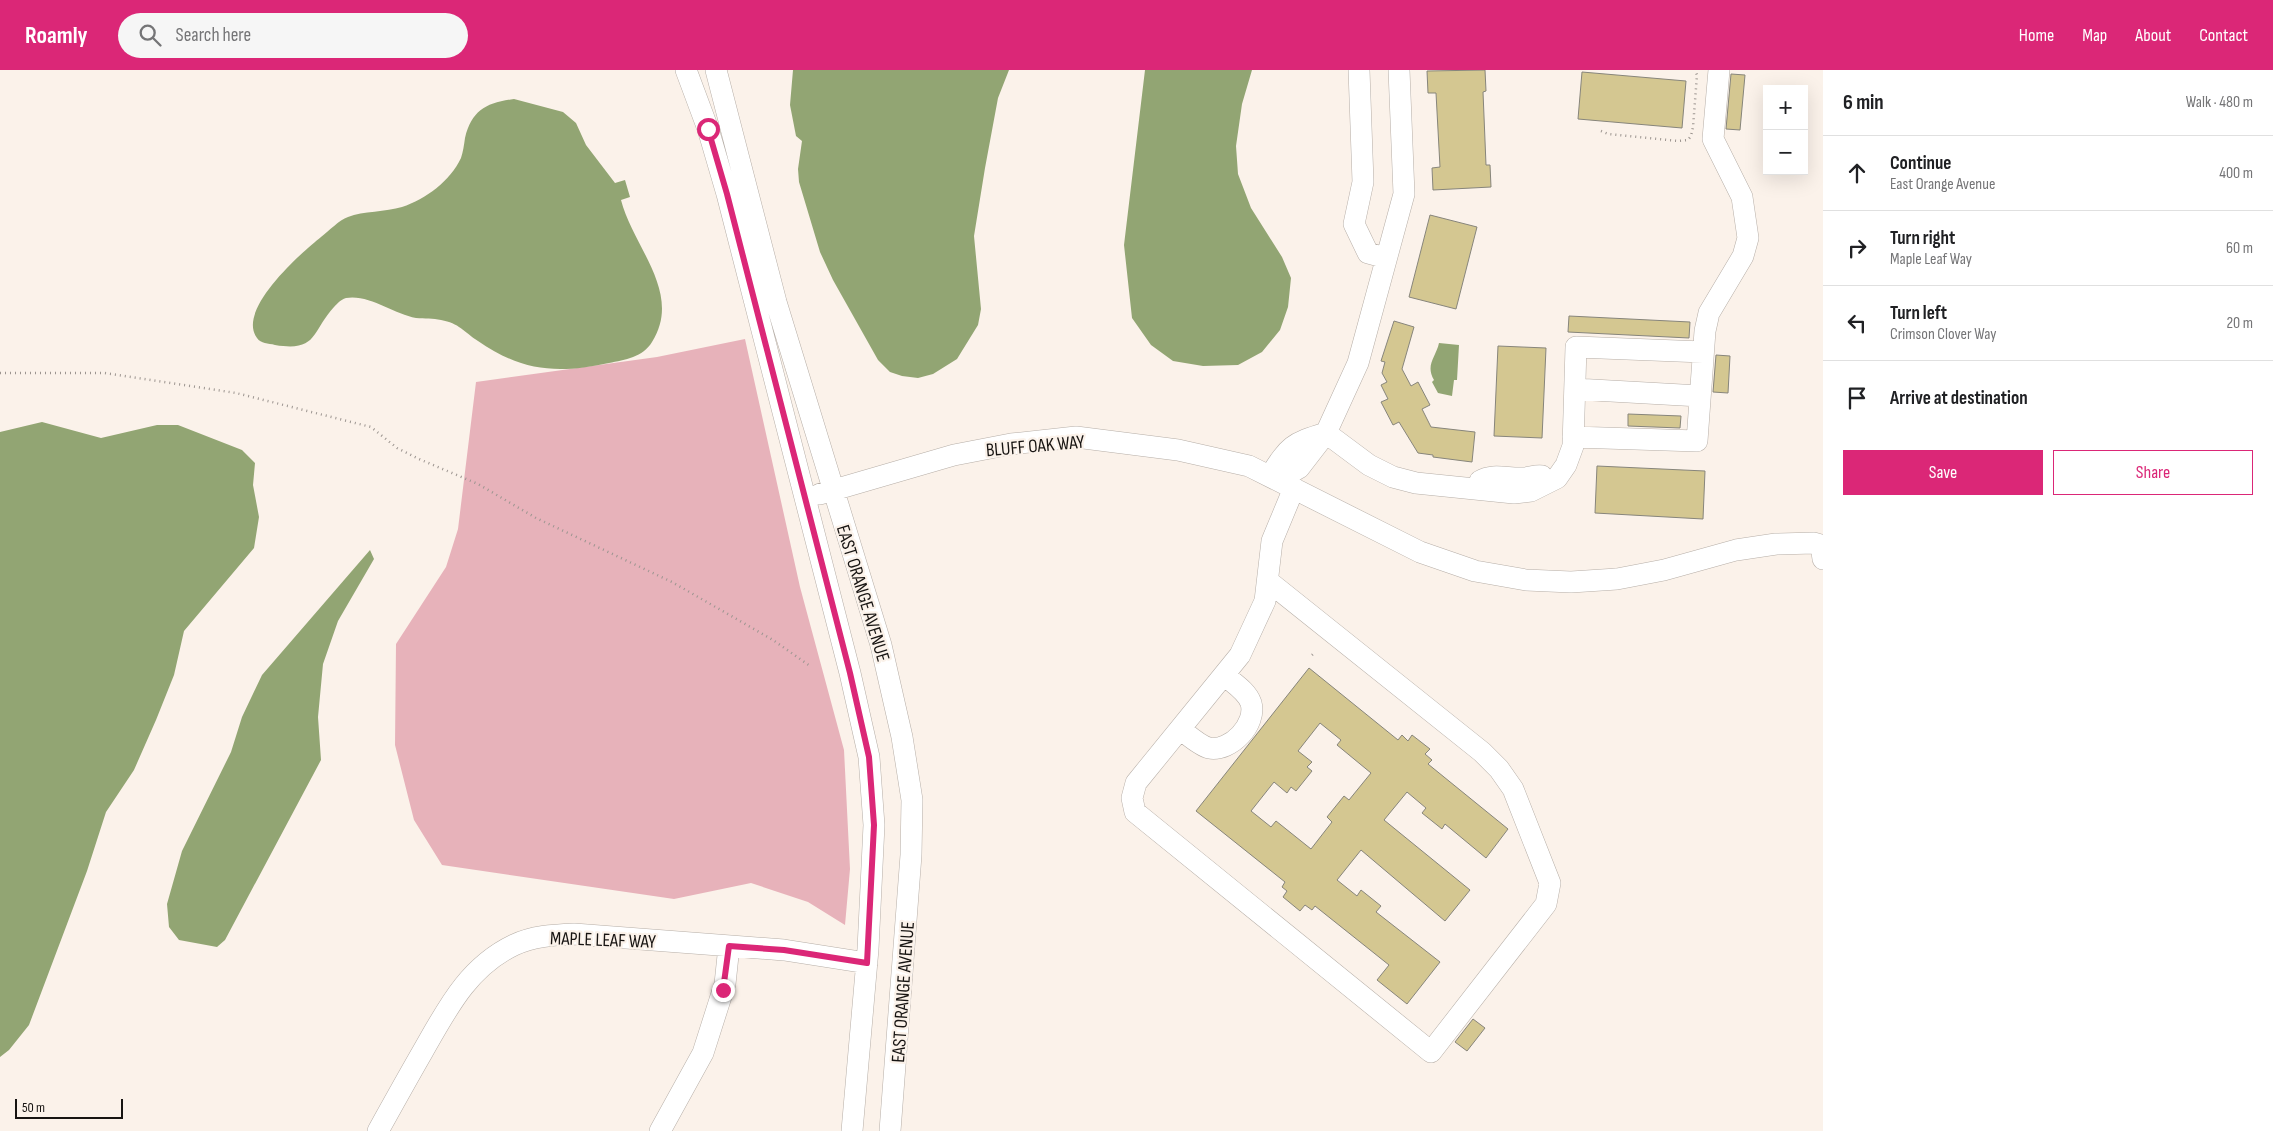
<!DOCTYPE html>
<meta charset="utf-8">
<style>
:root{--surface:#fff;--page:#f6f6f6;--text:#202124;--muted:#757577;--line:#e0e0e0;--accent:#db2777}
body{margin:0;font-family:"Sofia Sans Condensed",sans-serif;background:var(--page);color:var(--text)}
.controls{position:absolute;right:15px;top:15px;display:grid;overflow:hidden;border-radius:0px;box-shadow:0 5px 20px #0002}
.controls button{width:45px;height:45px;display:grid;place-items:center;padding:0;border:0;border-bottom:1px solid var(--line);background:var(--surface);color:var(--text);font:25px sans-serif}
.scale{position:absolute;left:15px;bottom:12px;width:108px;box-sizing:border-box;padding-left:5px;border:2px solid #171412;border-top:0;font-size:14px;line-height:18px;white-space:nowrap;color:#171412;-webkit-text-stroke:4px #fbf2ea;paint-order:stroke}
.stop{position:absolute;width:15px;height:15px;margin:-11px;border:4px solid #db2777;border-radius:50%;background:#fff}
.stop.end{background:#db2777;border-color:#fff;box-shadow:0 1px 5px #0008}
.list{margin:0;padding:0;list-style:none}
h2{display:flex;justify-content:space-between;align-items:center;height:65px;margin:0;padding:0 20px;font-size:21px}
h2 small{font-size:16px;font-weight:400;color:var(--muted)}
.list li{display:grid;grid-template-columns:32px 1fr auto;gap:15px;align-items:center;box-sizing:border-box;height:75px;padding:0 20px;border-top:1px solid var(--line)}
.list b{display:block;font-size:19px;white-space:nowrap}
.list p{margin:0;font-size:16px;white-space:nowrap;color:var(--muted)}
.list em{font-size:16px;font-style:normal;color:var(--muted)}
.actions{display:flex;gap:10px;padding:15px 20px}
.actions a{flex:1;padding:11px 0;border:1px solid var(--accent);border-radius:0px;text-align:center;font-size:18px;color:var(--accent)}
.actions .main{background:var(--accent);color:#fff}
.icon{flex:none;width:28px;height:28px;fill:none;stroke:currentColor;stroke-width:2;stroke-linecap:round;stroke-linejoin:round}
.map{position:relative;flex:none;width:1823px;height:1061px;overflow:hidden}
header{display:flex;align-items:center;gap:30px;box-sizing:border-box;height:70px;padding:0 25px;background:var(--accent);color:#fff}
header strong{font-size:24px}
nav{display:flex;gap:28px;margin-inline-start:auto;font-size:18px}
.search{width:350px;height:45px;background:var(--page);display:flex;align-items:center;gap:12px;box-sizing:border-box;padding:0 18px;border-radius:28px;color:var(--muted);font-size:19px}
main{display:flex}
aside{flex:1;background:var(--surface)}
.map>svg:first-child{display:block}
.green{fill:#e7b2ba}
.water{fill:#92a573}
.building{fill:#d4c791;stroke:#87857b;fill-rule:evenodd}
.lines{fill:none;stroke-linecap:round;stroke-linejoin:round}
.minor-casing{stroke:#b6aea7;stroke-width:22}
.path{stroke:#9c9590;stroke-width:2.5;stroke-dasharray:1 4;stroke-linecap:butt}
.minor{stroke:#fff;stroke-width:21}
.route{stroke:#db2777;stroke-width:6}
.labels{text-anchor:middle;stroke-width:4.5;stroke-linejoin:round;paint-order:stroke}
.street-label{font-size:19px;fill:#171412;stroke:#fbf2ea}
</style>
<header>
<strong>Roamly</strong>
<div class="search"><svg class="icon" aria-label="search" viewBox="0 0 24 24"><circle cx="10" cy="10" r="6"/><path d="M15 15l6 6"/></svg>Search here</div>
<nav><a>Home</a><a>Map</a><a>About</a><a>Contact</a></nav>
</header>
<main>
<div class="map">
<svg width="1823" height="1061" viewBox="0 0 1823 1061">
<rect width="100%" height="100%" fill="#fbf2ea"/>
<path class="green" d="M 745,269 L 800,517 L 844,680 L 850,799 L 845,855 L 808,832 L 751,813 L 674,829 L 442,795 L 414,750 L 395,675 L 396,574 L 446,497 L 458,459 L 476,312 L 657,287 Z"/>
<path class="water" d="M 793,0 L 1009,0 L 998,28 L 985,98 L 974,166 L 981,239 L 978,255 L 957,289 L 933,304 L 918,308 L 902,306 L 890,302 L 878,290 L 833,210 L 820,182 L 799,112 L 798,99 L 802,71 L 796,66 L 790,35 Z
M 1145,0 L 1252,0 L 1242,34 L 1236,76 L 1238,104 L 1251,138 L 1282,187 L 1291,208 L 1288,237 L 1280,260 L 1262,282 L 1238,295 L 1203,296 L 1173,291 L 1151,275 L 1132,248 L 1124,175 Z
M 514,29 L 563,42 L 576,53 L 586,75 L 615,113 L 625,110 L 630,127 L 621,130 C 633,177 683,223 652,272 C 643,287 625,290 609,293 C 558,304 523,302 478,271 C 464,262 459,253 441,250 C 433,248 425,249 416,248 C 394,244 369,224 346,228 C 340,230 338,233 334,237 C 311,262 318,282 275,275 C 268,273 261,274 257,268 C 236,240 301,183 321,167 C 329,161 339,150 348,147 C 363,141 386,142 402,137 C 426,129 450,111 461,88 C 463,82 464,75 465,68 C 472,40 486,33 514,29 Z
M 1439,273 L 1459,275 L 1457,310 L 1454,310 L 1452,326 L 1438,323 L 1432,312 L 1434,310 C 1425,295 1436,287 1439,273 Z
M 42,352 L 101,368 L 157,355 L 178,355 L 242,380 L 255,393 L 253,415 L 259,447 L 254,478 L 184,561 L 174,605 L 156,650 L 134,700 L 106,742 L 87,801 L 29,955 L 9,980 L 0,987 L 0,362 Z
M 370,480 L 374,489 L 338,551 L 323,594 L 318,647 L 321,690 L 225,870 L 217,877 L 179,870 L 169,857 L 167,834 L 182,781 L 231,682 L 242,647 L 262,605 Z"/>
<path class="building" d="M 1485,0 L 1486,21 L 1483,22 L 1486,95 L 1490,95 L 1491,117 L 1433,120 L 1432,98 L 1440,97 L 1436,23 L 1428,23 L 1427,1 Z
M 1582,2 L 1686,11 L 1682,58 L 1578,49 Z
M 1731,4 L 1745,5 L 1740,60 L 1726,59 Z
M 1430,145 L 1477,157 L 1456,239 L 1409,227 Z
M 1569,246 L 1690,252 L 1689,268 L 1568,262 Z
M 1394,251 L 1414,257 L 1402,299 L 1411,316 L 1418,312 L 1430,335 L 1422,339 L 1431,357 L 1475,362 L 1472,392 L 1433,387 L 1433,385 L 1418,383 L 1399,352 L 1393,355 L 1381,332 L 1388,329 L 1381,315 L 1387,312 L 1382,303 L 1385,292 L 1381,291 Z
M 1498,276 L 1546,278 L 1542,368 L 1494,366 Z
M 1716,285 L 1730,286 L 1728,323 L 1713,322 Z
M 1628,344 L 1681,346 L 1680,358 L 1628,356 Z
M 1597,396 L 1705,401 L 1703,449 L 1595,443 Z
M 1309,598 L 1398,670 L 1402,665 L 1408,671 L 1412,665 L 1430,679 L 1425,684 L 1432,690 L 1428,694 L 1508,759 L 1486,788 L 1445,754 L 1442,759 L 1422,743 L 1426,738 L 1407,722 L 1384,750 L 1470,820 L 1445,851 L 1361,780 L 1337,810 L 1357,826 L 1361,820 L 1381,836 L 1376,842 L 1440,892 L 1407,934 L 1377,910 L 1389,895 L 1315,836 L 1312,840 L 1305,835 L 1300,841 L 1283,827 L 1287,821 L 1282,817 L 1285,812 L 1196,741 ZM 1320,653 L 1341,670 L 1337,675 L 1371,703 L 1349,730 L 1344,726 L 1327,747 L 1332,752 L 1311,779 L 1276,751 L 1271,757 L 1251,741 L 1274,712 L 1287,723 L 1291,717 L 1296,721 L 1312,701 L 1307,697 L 1312,692 L 1298,681 Z
M 1473,949 L 1485,958 L 1467,981 L 1455,972 Z"/>
<g class="lines">
<g class="minor-casing">
<path id="minor" d="M 686,0 L 708,59 L 727,124 L 850,603 L 869,687 L 874,755 L 868,879 L 852,1061
M 716,0 L 776,232 L 881,575 L 902,667 L 912,730 L 911,785 L 890,1061
M 1359,0 L 1363,112 L 1354,154 L 1368,183 L 1386,188
M 1575,319 L 1700,326
M 1326,363 L 1369,395 L 1393,407 L 1416,413 L 1514,423 L 1531,421 L 1557,408 L 1566,395 L 1573,376 L 1576,277 L 1703,282
M 1573,367 L 1697,371 L 1705,261 L 1709,243 L 1743,186 L 1748,168 L 1742,127 L 1713,69 L 1719,0
M 1270,406 C 1289,376 1292,373 1326,363
M 1278,410 L 1299,398 L 1326,363 L 1358,293 L 1404,124 L 1399,0
M 1480,411 C 1493,403 1508,409 1523,408 C 1530,408 1535,405 1542,406
M 820,424 L 954,385 L 1011,374 L 1076,367 L 1178,380 L 1249,396 L 1420,482 L 1475,501 L 1526,510 L 1571,512 L 1617,509 L 1664,500 L 1736,480 L 1776,474 L 1814,473 L 1821,475 L 1823,489
M 1268,511 L 1482,682 L 1499,699 L 1513,719 L 1550,813 L 1546,834 L 1431,982 L 1135,742 L 1132,728 L 1136,713 L 1240,585 L 1265,531 L 1272,471 L 1294,418
M 1180,659 C 1188,665 1200,676 1209,678 C 1231,682 1257,654 1251,633 C 1247,621 1233,613 1224,605
M 378,1061 C 393,1034 408,1007 423,981 C 447,939 468,897 514,875 C 533,866 553,865 574,864 L 784,880 L 867,893
M 660,1061 L 703,983 L 725,914 L 729,876"/>
</g>
<path class="path" d="M 1601,61 L 1608,64 L 1678,71 L 1688,70 L 1691,66 L 1693,57 L 1697,5 L 1695,0
M 0,303 L 105,303 L 236,323 L 371,357 L 397,378 L 419,389 L 478,414 L 536,448 L 672,512 L 773,570 L 810,596
M 1312,585 L 1314,583"/>
<use href="#minor" class="minor"/>
</g>
<g class="lines">
<path class="route" d="M 708,59 L 727,124 L 850,603 L 869,687 L 874,755 L 867,893 L 784,880 L 729,876 L 723,920"/>
</g>
<g class="labels">
<g class="street-label">
<text transform="translate(1035 375) rotate(-5)" y="7">BLUFF OAK WAY</text>
<text transform="translate(864 523) rotate(73)" y="7">EAST ORANGE AVENUE</text>
<text transform="translate(603 869) rotate(2)" y="7">MAPLE LEAF WAY</text>
<text transform="translate(902 922) rotate(-86)" y="7">EAST ORANGE AVENUE</text>
</g>
</g>
</svg>
<div class="controls">
<button>+</button>
<button>−</button>
</div>
<div class="scale">50 m</div>
<div class="stop" style="left:708px;top:59px"></div>
<div class="stop end" style="left:723px;top:920px"></div>
</div>
<aside>
<h2>6 min<small>Walk · 480 m</small></h2>
<ul class="list">
<li><svg class="icon" aria-label="ahead" viewBox="0 0 24 24"><path d="M12 20V5M6 11l6-6 6 6"/></svg><div><b>Continue</b><p>East Orange Avenue</p></div><em>400 m</em></li>
<li><svg class="icon" aria-label="right" viewBox="0 0 24 24"><path d="M7 20v-9h11M14 6l5 5-5 5"/></svg><div><b>Turn right</b><p>Maple Leaf Way</p></div><em>60 m</em></li>
<li><svg class="icon" aria-label="left" viewBox="0 0 24 24"><path d="M17 20v-9H6M10 6l-5 5 5 5"/></svg><div><b>Turn left</b><p>Crimson Clover Way</p></div><em>20 m</em></li>
<li><svg class="icon" aria-label="arrive" viewBox="0 0 24 24"><path d="M6 21V4h12l-3 4 3 4H6"/></svg><div><b>Arrive at destination</b></div></li>
</ul>
<div class="actions"><a class="main">Save</a><a>Share</a></div>
</aside>
</main>
